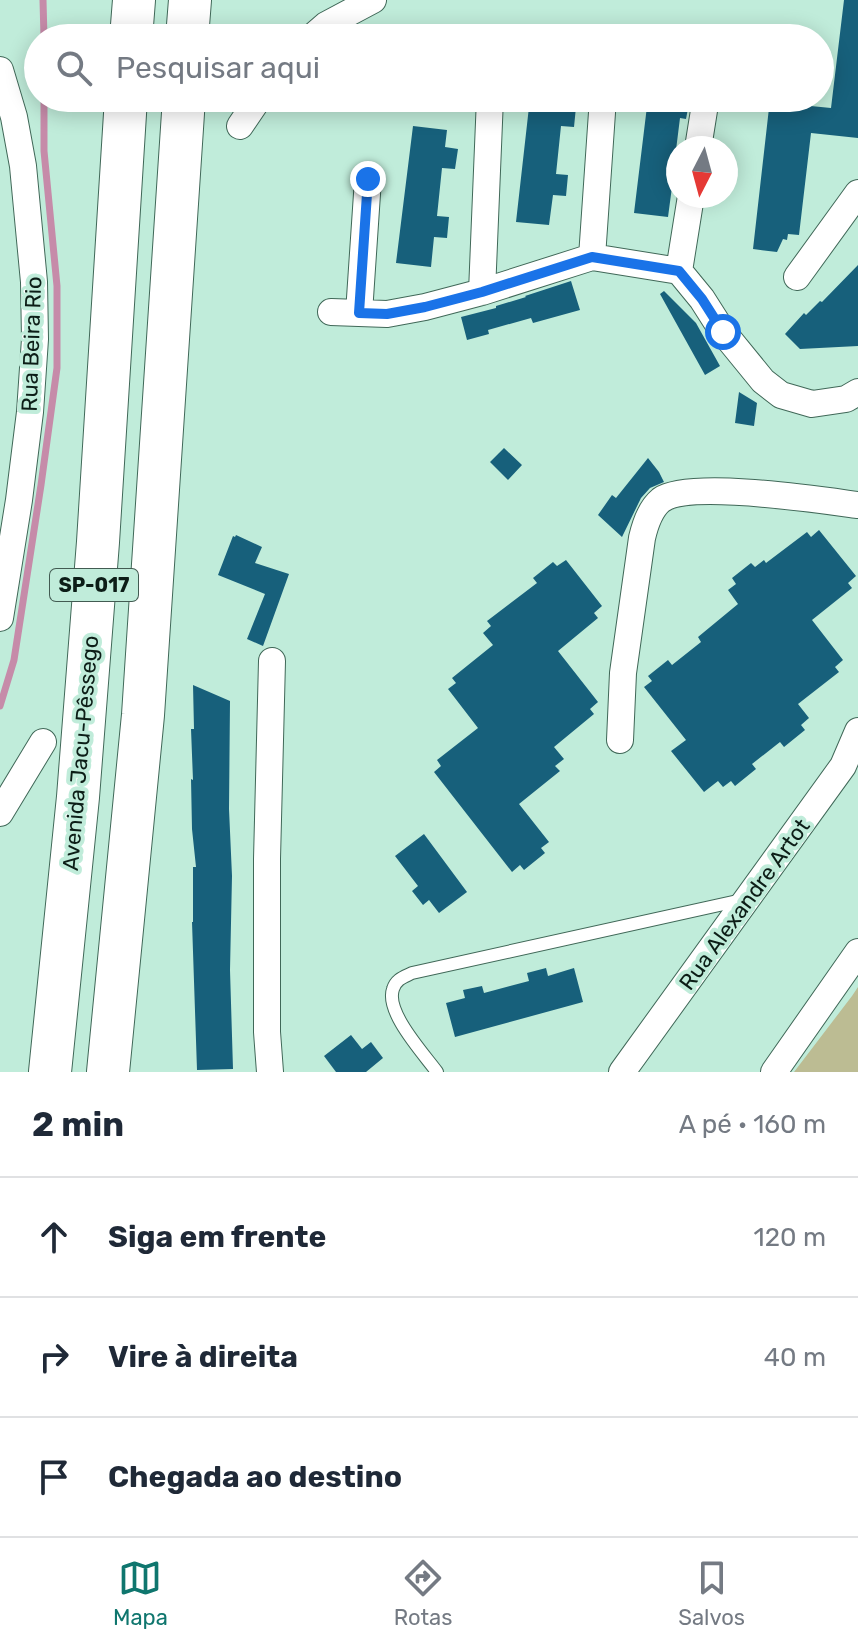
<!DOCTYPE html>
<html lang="pt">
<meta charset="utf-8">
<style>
:root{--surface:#fff;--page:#f6f6f7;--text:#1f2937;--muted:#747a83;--line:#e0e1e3;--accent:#0f766e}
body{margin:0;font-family:Rubik,sans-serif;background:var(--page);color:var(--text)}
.compass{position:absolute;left:666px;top:136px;width:72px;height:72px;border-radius:50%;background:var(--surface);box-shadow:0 4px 20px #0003;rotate:186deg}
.stop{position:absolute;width:24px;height:24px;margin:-18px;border:6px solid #1a73e8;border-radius:50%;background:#fff}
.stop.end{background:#1a73e8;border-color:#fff;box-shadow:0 2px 8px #0008}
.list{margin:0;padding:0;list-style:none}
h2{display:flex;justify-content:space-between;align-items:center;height:104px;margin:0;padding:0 32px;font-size:34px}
h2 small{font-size:26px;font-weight:400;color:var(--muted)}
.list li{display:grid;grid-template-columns:52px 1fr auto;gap:24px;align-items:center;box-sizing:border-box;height:120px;padding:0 32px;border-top:2px solid var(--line)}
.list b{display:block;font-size:30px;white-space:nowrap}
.list em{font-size:26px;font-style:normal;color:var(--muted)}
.icon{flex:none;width:44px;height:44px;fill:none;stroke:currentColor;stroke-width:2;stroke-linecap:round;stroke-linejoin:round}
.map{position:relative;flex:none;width:858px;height:1072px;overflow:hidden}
.search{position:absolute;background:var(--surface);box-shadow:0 4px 20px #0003;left:24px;right:24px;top:24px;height:88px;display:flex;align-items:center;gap:20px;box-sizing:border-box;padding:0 28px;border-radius:44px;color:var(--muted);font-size:30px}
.sheet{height:464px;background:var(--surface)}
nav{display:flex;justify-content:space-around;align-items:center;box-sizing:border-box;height:112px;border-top:2px solid var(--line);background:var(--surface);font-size:22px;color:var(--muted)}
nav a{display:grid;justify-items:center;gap:4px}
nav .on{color:var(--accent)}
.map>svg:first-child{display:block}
.green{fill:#bcbc93}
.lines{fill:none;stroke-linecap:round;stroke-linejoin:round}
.stream{stroke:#c68ba9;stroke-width:7}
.building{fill:#17607b}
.service-casing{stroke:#406858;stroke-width:14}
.minor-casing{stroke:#406858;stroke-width:28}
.trunk-casing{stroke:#406858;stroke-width:44}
.service{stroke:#fff;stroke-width:12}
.minor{stroke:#fff;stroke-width:26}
.trunk{stroke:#fff;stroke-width:42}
.route{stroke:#1a73e8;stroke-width:10}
.labels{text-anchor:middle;stroke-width:8;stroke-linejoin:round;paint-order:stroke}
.shield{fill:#c0ecda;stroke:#425b52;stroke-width:2}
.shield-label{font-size:20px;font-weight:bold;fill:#0c1d17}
.street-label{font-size:22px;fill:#0c1d17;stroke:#c0ecda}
</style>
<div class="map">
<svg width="858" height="1072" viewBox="0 0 858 1072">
<rect width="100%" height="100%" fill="#c0ecda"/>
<path class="green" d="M 858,987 L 858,1072 L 794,1072 L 852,996 Z"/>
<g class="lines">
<path class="stream" d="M 43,0 L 44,38
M 0,706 L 14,660 L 41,485 L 57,368 L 57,286 L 44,151 L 44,98"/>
</g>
<path class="building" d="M 844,0 L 858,0 L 858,138 L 811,133 L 799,235 L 788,234 L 787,240 L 783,239 L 777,252 L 753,249 L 769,108 L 779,109 L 780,103 L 831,108 Z
M 530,98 L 564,98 L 564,105 L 576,107 L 574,127 L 561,126 L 556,174 L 568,175 L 566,196 L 553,195 L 549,225 L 516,222 Z
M 648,98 L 690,98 L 686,119 L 680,118 L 674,166 L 678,166 L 678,187 L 672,187 L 668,217 L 634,213 Z
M 413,126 L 447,130 L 445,147 L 458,149 L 455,169 L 442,168 L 437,216 L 449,217 L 447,238 L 434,237 L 431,267 L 396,263 Z
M 858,265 L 858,346 L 800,349 L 785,334 L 804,313 L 806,315 L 820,301 L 822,302 Z
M 571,281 L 580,310 L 533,323 L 531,318 L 488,330 L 489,334 L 467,340 L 461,317 L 496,308 L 496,306 L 526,297 L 525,296 Z
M 664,291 L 696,323 L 720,366 L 705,375 L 660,294 Z
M 739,392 L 757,403 L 754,426 L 735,423 Z
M 504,448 L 522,465 L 508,480 L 490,462 Z
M 648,458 L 659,472 L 664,482 L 650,488 L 641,498 L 622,537 L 598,515 L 612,495 L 616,498 Z
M 819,530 L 856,576 L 848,583 L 852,588 L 812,620 L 843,660 L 835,667 L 839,672 L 798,704 L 809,718 L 801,725 L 805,730 L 784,747 L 780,742 L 752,764 L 756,769 L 735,786 L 731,781 L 723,787 L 718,781 L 704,792 L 671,751 L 686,740 L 644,687 L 652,681 L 648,676 L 668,660 L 672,665 L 701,642 L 698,637 L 738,604 L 728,590 L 736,584 L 732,578 L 751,563 L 755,567 L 764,560 L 766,563 L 807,532 L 811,537 Z
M 236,535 L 262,547 L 255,563 L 289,574 L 263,646 L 247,639 L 265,594 L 218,575 L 233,536 L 235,537 Z
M 566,560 L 602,606 L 594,613 L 598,618 L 558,651 L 598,702 L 590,709 L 594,714 L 554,747 L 564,759 L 555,766 L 560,771 L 519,804 L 549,842 L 541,848 L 545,853 L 524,870 L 520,865 L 512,872 L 434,772 L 441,766 L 437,760 L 478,728 L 448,689 L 456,683 L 452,678 L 493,645 L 483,633 L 491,626 L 487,621 L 537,583 L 533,578 L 553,562 L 557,566 Z
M 193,685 L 230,701 L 229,809 L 232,876 L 230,970 L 233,1069 L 197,1070 L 192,922 L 193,922 L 193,867 L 196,867 L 192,829 L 191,779 L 193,780 L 191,729 L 194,729 Z
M 424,834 L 467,892 L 439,913 L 429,900 L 423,905 L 412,891 L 418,886 L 395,856 Z
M 546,968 L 548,976 L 574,968 L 583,1002 L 455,1037 L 446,1003 L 465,998 L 463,990 L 482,986 L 484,993 L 510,986 L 529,981 L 527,973 Z
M 351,1035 L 362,1049 L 371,1042 L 383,1058 L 366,1072 L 336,1072 L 324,1056 Z"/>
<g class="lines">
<g class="service-casing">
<path id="service" d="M 437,1072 C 423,1053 385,1012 393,989 C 396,979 404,977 412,973 L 742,900"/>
</g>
<g class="minor-casing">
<path id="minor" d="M 311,38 L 326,25 L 373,0
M 0,70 L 14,117 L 23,166 L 34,282 L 35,339 L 30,412 L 19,500 L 0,618
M 240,126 L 259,98
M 698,148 L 706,98
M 592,257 L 603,98
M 679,271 L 691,196
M 797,277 L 858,193
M 482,292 L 490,98
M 331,312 L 387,314 L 425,307 L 482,292 L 592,257 L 679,271 L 702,299 L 723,332 L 763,381 L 781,395 L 812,404 L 846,399 L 858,392
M 359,313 L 368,179
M 620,740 L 623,673 L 642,538 C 645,525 650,509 661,500 C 689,480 820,500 858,505
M 0,813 L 43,742
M 270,1072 L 267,1032 L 267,859 L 272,661
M 622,1072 L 843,766 L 858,731
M 774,1072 L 858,952"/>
</g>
<g class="trunk-casing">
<path id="trunk" d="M 131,38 L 134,0
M 187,38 L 190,0
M 50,1072 L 78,797 L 98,542 L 126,98
M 108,1072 L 143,715 L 184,98"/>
</g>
<use href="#service" class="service"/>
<use href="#minor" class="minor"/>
<use href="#trunk" class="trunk"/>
</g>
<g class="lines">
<path class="route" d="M 368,179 L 359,313 L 387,314 L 425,307 L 482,292 L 592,257 L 679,271 L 702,299 L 723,332"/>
</g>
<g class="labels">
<rect class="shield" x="50" y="569" width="88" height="32" rx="6"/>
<g class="shield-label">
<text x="94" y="592">SP-017</text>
</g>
<g class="street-label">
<text transform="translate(31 344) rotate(-88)" y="8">Rua Beira Rio</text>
<text transform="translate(80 753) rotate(-85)" y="8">Avenida Jacu-Pêssego</text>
<text transform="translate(744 904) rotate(-54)" y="8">Rua Alexandre Artot</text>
</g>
</g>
</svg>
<svg class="compass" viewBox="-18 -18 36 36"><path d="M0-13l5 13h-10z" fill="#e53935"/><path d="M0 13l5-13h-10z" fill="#747a83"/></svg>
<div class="stop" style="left:723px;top:332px"></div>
<div class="stop end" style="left:368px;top:179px"></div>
<div class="search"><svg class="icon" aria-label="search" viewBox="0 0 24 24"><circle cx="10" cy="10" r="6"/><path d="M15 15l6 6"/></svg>Pesquisar aqui</div>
</div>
<section class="sheet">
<h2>2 min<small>A pé · 160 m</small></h2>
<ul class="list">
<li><svg class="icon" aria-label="ahead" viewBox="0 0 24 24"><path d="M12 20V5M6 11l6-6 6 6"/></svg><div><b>Siga em frente</b></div><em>120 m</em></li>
<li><svg class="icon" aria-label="right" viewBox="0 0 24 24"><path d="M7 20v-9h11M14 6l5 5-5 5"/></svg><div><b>Vire à direita</b></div><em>40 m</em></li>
<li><svg class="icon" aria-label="arrive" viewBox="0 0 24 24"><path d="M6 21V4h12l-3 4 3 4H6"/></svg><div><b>Chegada ao destino</b></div></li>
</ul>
</section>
<nav>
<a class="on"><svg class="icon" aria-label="map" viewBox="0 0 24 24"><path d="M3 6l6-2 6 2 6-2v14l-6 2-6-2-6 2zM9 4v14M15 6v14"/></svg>Mapa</a>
<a><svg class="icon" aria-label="directions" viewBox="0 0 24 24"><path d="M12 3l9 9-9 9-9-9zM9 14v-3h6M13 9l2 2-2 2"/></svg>Rotas</a>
<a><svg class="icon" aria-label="saved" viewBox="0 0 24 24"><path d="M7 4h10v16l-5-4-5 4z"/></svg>Salvos</a>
</nav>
